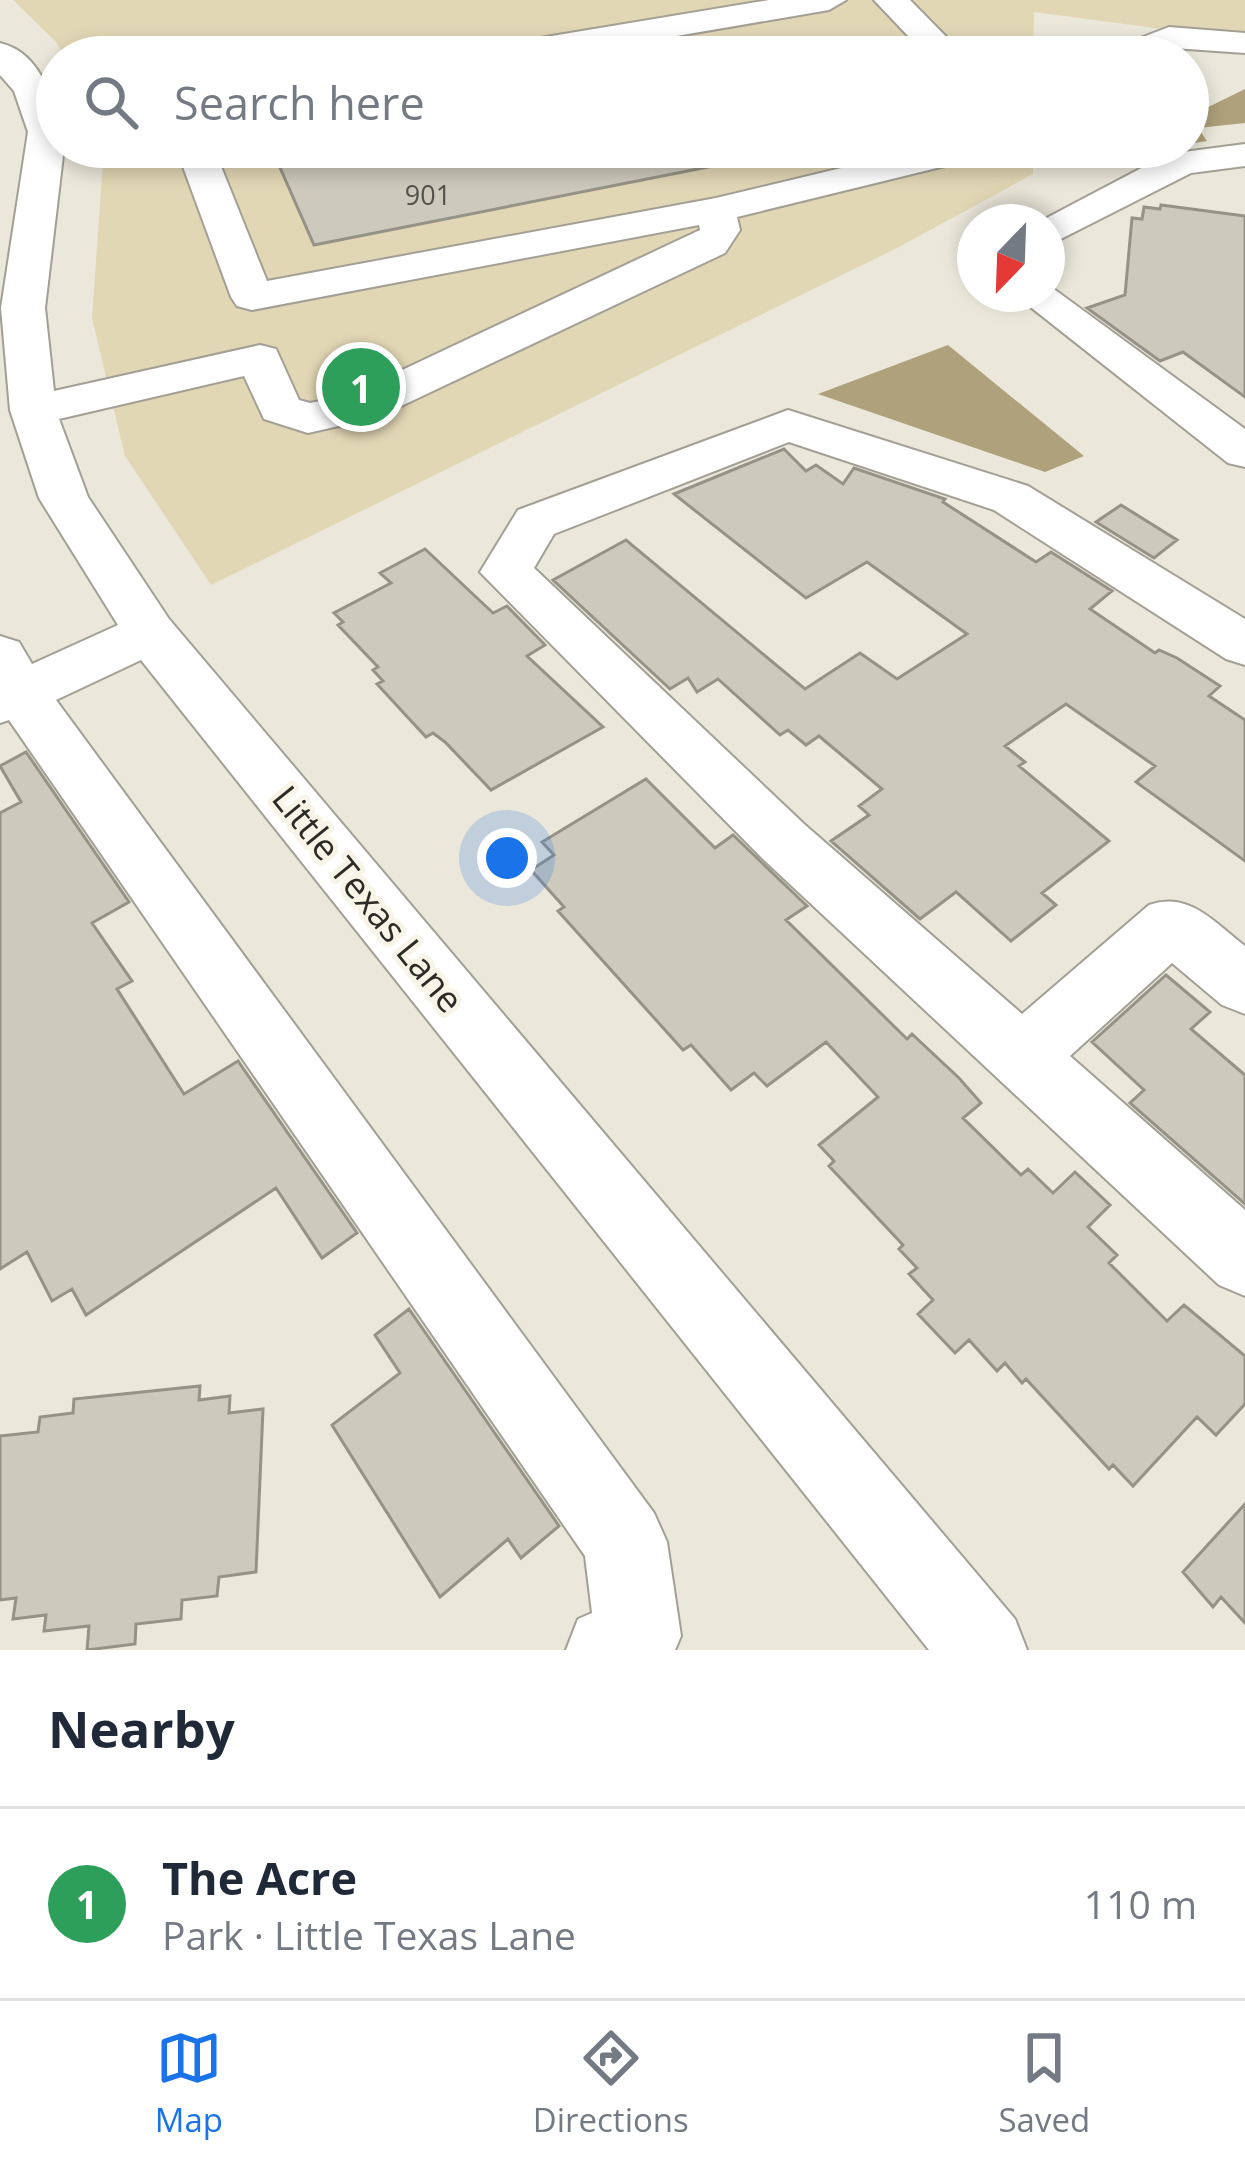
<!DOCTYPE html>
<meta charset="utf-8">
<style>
:root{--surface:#fff;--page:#f6f6f7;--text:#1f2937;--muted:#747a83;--line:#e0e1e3;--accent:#1a73e8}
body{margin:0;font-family:"Open Sans",sans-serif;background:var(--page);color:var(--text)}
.compass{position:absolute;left:957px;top:204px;width:108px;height:108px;border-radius:50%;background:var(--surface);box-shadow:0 6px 18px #0003;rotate:203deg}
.you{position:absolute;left:507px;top:858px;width:42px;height:42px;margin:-30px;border:9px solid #fff;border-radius:50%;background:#1a73e8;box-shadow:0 0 0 18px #1a73e833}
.badge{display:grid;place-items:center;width:78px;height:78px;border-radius:50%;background:var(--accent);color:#fff;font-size:39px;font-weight:700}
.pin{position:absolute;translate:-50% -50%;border:6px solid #fff;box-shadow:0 3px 12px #0006}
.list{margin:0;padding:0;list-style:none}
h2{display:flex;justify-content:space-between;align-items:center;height:156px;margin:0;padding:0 48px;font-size:51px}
h2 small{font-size:39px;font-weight:400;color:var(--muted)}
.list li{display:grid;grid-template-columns:78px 1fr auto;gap:36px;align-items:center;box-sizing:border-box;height:192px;padding:0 48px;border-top:3px solid var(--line)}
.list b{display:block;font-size:45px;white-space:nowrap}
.list p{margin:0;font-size:39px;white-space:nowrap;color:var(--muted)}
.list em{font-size:39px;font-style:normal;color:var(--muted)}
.icon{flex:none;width:66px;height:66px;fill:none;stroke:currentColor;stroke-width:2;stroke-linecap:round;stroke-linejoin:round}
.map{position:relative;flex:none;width:1245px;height:1650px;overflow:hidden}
.search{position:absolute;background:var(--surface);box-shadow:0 6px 18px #0003;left:36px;right:36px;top:36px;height:132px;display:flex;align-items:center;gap:30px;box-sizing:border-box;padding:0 42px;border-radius:66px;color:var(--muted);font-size:45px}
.sheet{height:348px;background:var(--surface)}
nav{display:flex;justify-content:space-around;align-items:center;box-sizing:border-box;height:168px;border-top:3px solid var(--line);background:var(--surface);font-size:33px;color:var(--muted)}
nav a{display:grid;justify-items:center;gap:6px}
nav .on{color:var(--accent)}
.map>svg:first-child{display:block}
.green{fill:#e2d7b5}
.water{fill:#aea17b}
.building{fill:#cdc9bc;stroke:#969287;stroke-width:3}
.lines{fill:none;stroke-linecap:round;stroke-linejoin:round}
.minor-casing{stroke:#a39f94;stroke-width:4}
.minor{fill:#fff;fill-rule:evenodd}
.labels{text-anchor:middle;stroke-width:10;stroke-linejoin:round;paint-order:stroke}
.far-number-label{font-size:27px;fill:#54524c}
.street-label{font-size:36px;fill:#2c2b26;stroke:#f9f4e8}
</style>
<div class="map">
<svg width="1245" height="1650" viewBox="0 0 1245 1650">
<rect width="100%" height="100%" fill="#ebe7da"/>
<path class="green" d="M 13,0 L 1245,0 L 1245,40 L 1034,12 L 1033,57 L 64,57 L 57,43 Z
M 104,147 L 1033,147 L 1033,174 L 897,248 L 211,585 L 125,456 L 92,318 Z"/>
<path class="water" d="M 1245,89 L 1245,123 L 1198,128 L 1207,141 L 1188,144 L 1188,117 Z
M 948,345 L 1084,456 L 1045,472 L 818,394 Z"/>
<path class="building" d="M 271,147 L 717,147 L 718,165 L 314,245 Z
M 1161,205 L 1245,216 L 1245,397 L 1183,352 L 1160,361 L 1087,308 L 1125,295 L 1132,218 L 1142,219 L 1144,207 L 1160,209 Z
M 784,449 L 806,471 L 816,465 L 843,484 L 854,468 L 945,499 L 943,502 L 1036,562 L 1051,552 L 1112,591 L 1090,609 L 1155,653 L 1159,650 L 1177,658 L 1220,686 L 1209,696 L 1245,720 L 1245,861 L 1136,782 L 1155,766 L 1066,704 L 1005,746 L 1025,762 L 1019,766 L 1109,841 L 1042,893 L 1056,905 L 1011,941 L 956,892 L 920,919 L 831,841 L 869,815 L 859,806 L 882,789 L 819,736 L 806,745 L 788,730 L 780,735 L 718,679 L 697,692 L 688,678 L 670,689 L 553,580 L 626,540 L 805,689 L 860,653 L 897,679 L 967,634 L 867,562 L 806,598 L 674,494 Z
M 1121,505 L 1177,540 L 1154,558 L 1096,522 Z
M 425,549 L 493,613 L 507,606 L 545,645 L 527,656 L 603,727 L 491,790 L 445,742 L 433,733 L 426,737 L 377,684 L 383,681 L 373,670 L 378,667 L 338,625 L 343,622 L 334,613 L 391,583 L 380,573 Z
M 26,752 L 129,902 L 92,923 L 132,981 L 117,989 L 184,1094 L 238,1061 L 357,1233 L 322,1258 L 276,1188 L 86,1315 L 72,1289 L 52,1301 L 27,1252 L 0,1269 L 0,813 L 21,802 L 0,766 Z
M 646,779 L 715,848 L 733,835 L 807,906 L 786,920 L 907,1039 L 912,1034 L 959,1078 L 981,1103 L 963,1118 L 1021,1175 L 1028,1169 L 1053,1193 L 1075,1172 L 1110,1205 L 1088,1227 L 1117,1255 L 1109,1263 L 1167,1321 L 1184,1305 L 1245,1356 L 1245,1404 L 1216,1435 L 1197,1417 L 1133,1486 L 1113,1465 L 1109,1469 L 1026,1379 L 1022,1383 L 1005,1363 L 997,1371 L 969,1340 L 955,1353 L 918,1314 L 933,1300 L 909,1274 L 917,1268 L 899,1249 L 903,1245 L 829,1166 L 834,1161 L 819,1145 L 878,1097 L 826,1042 L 767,1086 L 754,1073 L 731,1090 L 691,1045 L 683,1050 L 558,911 L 564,907 L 531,870 L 554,855 L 542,842 Z
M 1166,975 L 1210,1012 L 1191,1029 L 1245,1075 L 1245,1204 L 1130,1103 L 1144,1090 L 1092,1042 Z
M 409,1309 L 559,1526 L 521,1558 L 508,1539 L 440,1597 L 332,1425 L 400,1373 L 375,1335 Z
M 200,1386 L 199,1400 L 230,1396 L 229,1413 L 263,1409 L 256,1572 L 219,1577 L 217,1596 L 182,1600 L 181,1619 L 136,1624 L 135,1644 L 87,1650 L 89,1626 L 44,1631 L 46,1615 L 13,1619 L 16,1598 L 0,1600 L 0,1436 L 38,1432 L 40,1417 L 73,1413 L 74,1399 Z
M 1245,1504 L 1245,1623 L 1221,1597 L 1213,1607 L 1183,1572 Z"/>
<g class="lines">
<g class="minor-casing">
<path id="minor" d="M 769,0 L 846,0 L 829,10 L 554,57 L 474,57 L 480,50 L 492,46 Z
M 874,0 L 910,0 L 966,57 L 928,57 Z
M 1169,27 L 1245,33 L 1245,53 L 1173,48 L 1152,57 L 1111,54 L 1117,47 Z
M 0,43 C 45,54 57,108 57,147 L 64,147 L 45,308 L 54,391 L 260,345 L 276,349 L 299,400 L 310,403 L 349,395 L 700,230 L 699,225 L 252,310 L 237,306 L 231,297 L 182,164 L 187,156 L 215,156 L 220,164 L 267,281 L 716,198 L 929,147 L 996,147 L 990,155 L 737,217 L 740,230 L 725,253 L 378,417 L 308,433 L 264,419 L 244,376 L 59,419 L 88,497 L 169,619 L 1015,1619 L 1027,1650 L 929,1650 L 141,660 L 56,700 L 654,1513 L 667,1542 L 681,1636 L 675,1650 L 566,1650 L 578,1619 L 592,1613 L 585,1556 L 9,720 L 0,723 L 0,636 L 19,642 L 32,664 L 118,625 L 39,498 L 10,410 L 1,308 L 28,132 L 14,91 L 0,75 Z
M 1245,144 L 1245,166 L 1191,173 L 1047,246 L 1047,222 L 1039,222 L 1168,154 Z
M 1047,284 L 1245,429 L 1245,467 L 1228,463 L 1014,294 L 1047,294 Z
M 788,410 L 1028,486 L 1245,619 L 1245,665 L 1226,659 L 994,510 L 789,442 L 554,534 L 534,568 L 804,824 L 1022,1014 L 1149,905 C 1189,891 1214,922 1245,946 L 1245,1014 L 1222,1005 L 1172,963 L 1070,1056 L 1245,1210 L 1245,1296 L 1219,1285 L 762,858 L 480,572 L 518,510 Z"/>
</g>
<use href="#minor" class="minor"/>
</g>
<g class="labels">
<g class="far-number-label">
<text x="428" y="205">901</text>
</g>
<g class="street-label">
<text transform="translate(368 899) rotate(51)" y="13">Little Texas Lane</text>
</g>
</g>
</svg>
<svg class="compass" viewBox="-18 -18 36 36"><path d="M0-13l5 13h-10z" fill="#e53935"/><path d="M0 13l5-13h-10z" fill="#747a83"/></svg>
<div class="you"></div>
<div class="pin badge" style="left:361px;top:387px;background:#2e9e5b">1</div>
<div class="search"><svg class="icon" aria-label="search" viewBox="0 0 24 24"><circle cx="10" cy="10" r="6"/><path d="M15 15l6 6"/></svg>Search here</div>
</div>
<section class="sheet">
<h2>Nearby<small></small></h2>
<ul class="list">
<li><span class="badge" style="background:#2e9e5b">1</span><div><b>The Acre</b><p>Park · Little Texas Lane</p></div><em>110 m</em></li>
</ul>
</section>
<nav>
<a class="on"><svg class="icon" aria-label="map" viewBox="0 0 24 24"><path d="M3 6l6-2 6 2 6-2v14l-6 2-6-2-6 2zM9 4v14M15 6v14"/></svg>Map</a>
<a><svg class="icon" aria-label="directions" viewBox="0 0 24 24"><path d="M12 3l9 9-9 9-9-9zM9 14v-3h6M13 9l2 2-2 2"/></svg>Directions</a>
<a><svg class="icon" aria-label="saved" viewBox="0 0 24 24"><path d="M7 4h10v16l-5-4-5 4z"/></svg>Saved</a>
</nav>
